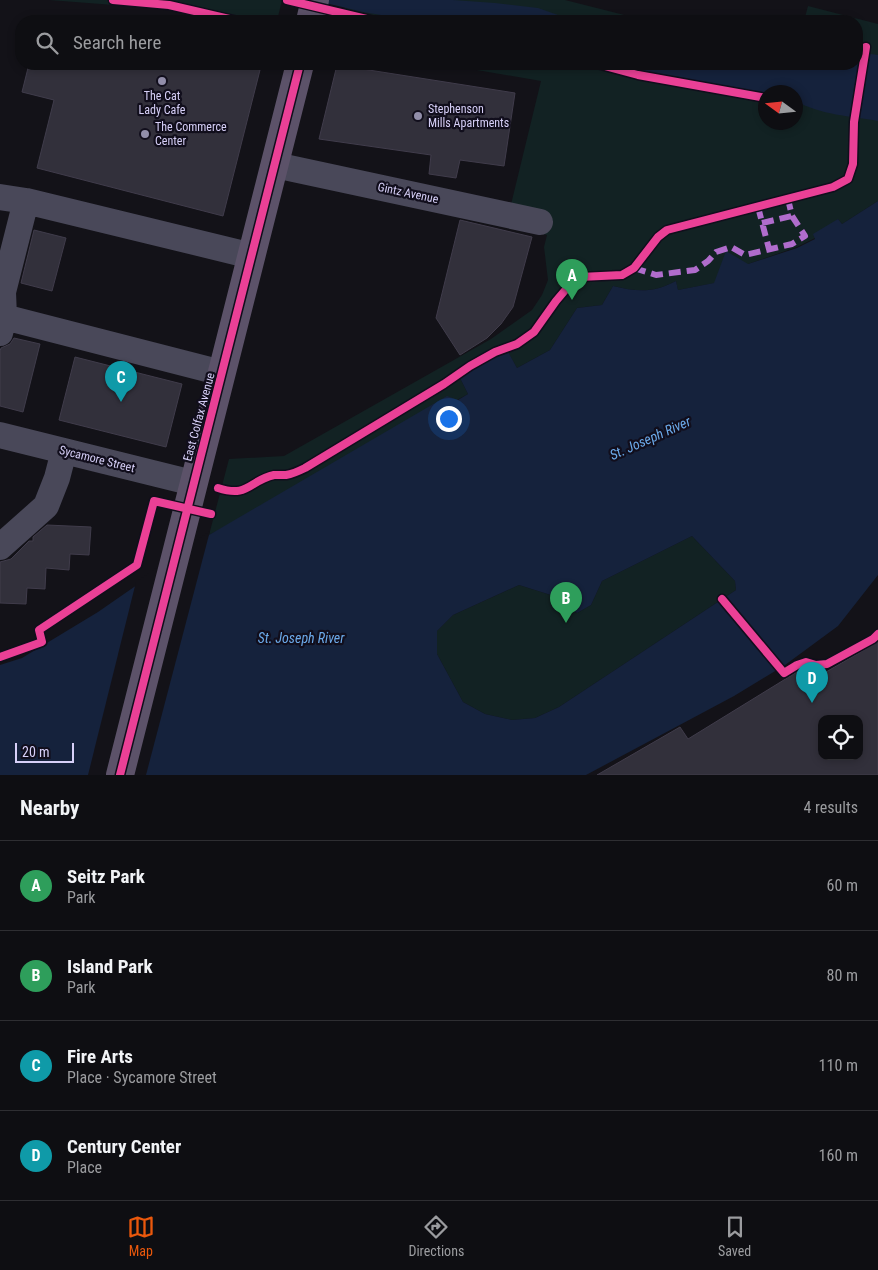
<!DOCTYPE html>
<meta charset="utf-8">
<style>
:root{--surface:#0e0e12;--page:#1c1c20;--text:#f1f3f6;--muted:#9b9c9f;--line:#2e2e32;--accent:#ea580c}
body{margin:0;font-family:"Roboto Condensed",sans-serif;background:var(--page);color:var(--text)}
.controls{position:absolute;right:15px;bottom:15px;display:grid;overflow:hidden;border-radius:10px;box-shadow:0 2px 8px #0003}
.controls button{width:45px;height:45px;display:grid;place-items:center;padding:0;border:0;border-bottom:1px solid var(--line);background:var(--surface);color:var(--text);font:25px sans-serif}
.compass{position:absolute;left:758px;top:85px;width:45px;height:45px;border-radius:50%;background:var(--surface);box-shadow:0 2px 8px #0003;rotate:285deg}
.scale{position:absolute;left:15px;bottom:12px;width:59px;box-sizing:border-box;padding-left:5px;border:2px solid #d7d0f8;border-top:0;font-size:14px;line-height:18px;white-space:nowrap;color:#d7d0f8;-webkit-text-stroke:4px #110e1c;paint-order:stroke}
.you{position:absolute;left:448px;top:418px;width:18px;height:18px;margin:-12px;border:4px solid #fff;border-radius:50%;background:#1a73e8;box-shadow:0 0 0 8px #1a73e833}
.badge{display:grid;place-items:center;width:32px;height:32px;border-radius:50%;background:var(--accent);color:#fff;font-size:16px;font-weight:700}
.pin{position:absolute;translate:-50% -41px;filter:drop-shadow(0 1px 2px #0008)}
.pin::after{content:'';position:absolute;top:26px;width:18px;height:15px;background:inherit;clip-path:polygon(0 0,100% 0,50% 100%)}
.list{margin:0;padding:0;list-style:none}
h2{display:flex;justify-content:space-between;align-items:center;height:65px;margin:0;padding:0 20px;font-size:21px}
h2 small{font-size:16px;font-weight:400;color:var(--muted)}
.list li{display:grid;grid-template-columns:32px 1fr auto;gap:15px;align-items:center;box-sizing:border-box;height:90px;padding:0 20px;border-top:1px solid var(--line)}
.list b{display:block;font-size:19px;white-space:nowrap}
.list p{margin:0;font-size:16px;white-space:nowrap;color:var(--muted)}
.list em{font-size:16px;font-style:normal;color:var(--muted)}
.icon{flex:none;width:28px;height:28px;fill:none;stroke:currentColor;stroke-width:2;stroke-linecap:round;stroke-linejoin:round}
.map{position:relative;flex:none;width:878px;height:775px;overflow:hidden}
.search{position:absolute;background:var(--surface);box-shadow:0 2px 8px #0003;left:15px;right:15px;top:15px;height:55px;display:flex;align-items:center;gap:12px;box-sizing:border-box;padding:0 18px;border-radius:20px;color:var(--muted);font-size:19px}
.sheet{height:425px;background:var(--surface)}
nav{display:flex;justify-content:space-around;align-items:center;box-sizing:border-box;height:70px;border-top:1px solid var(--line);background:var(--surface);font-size:14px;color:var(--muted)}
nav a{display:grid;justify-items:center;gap:2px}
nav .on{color:var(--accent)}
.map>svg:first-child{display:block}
.green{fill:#122223;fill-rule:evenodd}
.water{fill:#15223c;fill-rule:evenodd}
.pier{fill:#131218}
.building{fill:#32303b;stroke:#403c4b;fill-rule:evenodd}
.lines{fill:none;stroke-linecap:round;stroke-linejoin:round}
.minor{stroke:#494859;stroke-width:26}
.major{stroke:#5c5269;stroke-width:28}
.quiet{stroke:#b06ccc;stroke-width:6;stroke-dasharray:12 6;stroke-linecap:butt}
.cycleway-casing{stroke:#110e1c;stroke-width:11}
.cycleway{stroke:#ea4096;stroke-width:8}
.poi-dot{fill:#928eaa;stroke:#110e1c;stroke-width:2}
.labels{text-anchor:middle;stroke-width:4.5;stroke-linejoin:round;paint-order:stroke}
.poi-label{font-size:12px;fill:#d7d0f8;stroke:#110e1c;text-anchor:start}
.street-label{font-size:12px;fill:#d7d0f8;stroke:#110e1c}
.water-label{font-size:14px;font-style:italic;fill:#6caaea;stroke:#110e1c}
</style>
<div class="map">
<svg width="878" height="775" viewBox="0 0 878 775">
<rect width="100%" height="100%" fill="#131218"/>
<path class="green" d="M 49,0 L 282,0 L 277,21 L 222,21 L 166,9 Z
M 347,0 L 565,0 L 648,21 L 341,21 Z
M 808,6 L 878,24 L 878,201 L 842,224 L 838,219 L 815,238 L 797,247 L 748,264 L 715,283 L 678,290 L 676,281 C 653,293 638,292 613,286 L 602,305 L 577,308 L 550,350 L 517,368 L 506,349 L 459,376 L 468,394 L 209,535 L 229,459 L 284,456 L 491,339 L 532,310 L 542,295 L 548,280 L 544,247 L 547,235 L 506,225 L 541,81 L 442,64 L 857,64 L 857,21 L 804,21 ZM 766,92 L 796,92 L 796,122 L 766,122 Z
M 692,536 L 735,581 L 736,590 L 559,707 L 535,718 L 512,720 L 485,714 L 463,702 L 437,654 L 437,631 L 453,615 L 519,585 L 554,596 L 577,613 L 591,605 L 602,581 Z"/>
<path class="water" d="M 313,0 L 453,0 L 495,3 L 538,8 L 575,21 L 417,21 L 363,12 Z
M 857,52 L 878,55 L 878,121 C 851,116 820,115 796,101 L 796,92 L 765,94 L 648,73 L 615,64 L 857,64 Z
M 878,201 L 878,575 L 838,626 L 785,665 L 734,696 L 586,775 L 0,775 L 0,665 L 22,658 L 98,612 L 209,535 L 447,396 L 458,400 L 468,394 L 459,376 L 506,348 L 517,368 L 550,350 L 577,308 L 602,305 L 613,286 C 638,292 653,293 676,281 L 678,290 L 714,283 L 726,251 L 748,264 L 797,248 L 815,239 L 813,234 L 838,219 L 842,224 ZM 692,536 L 735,581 L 736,590 L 559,707 L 535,718 L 512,720 L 485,714 L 463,702 L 437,654 L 437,631 L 453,615 L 519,585 L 554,596 L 577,613 L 591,605 L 602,581 Z"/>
<path class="pier" d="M 210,531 L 146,775 L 88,775 L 136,582 Z"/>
<path class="building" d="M 29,64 L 235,64 L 260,70 L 223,216 L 37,168 L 54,100 L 22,92 Z
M 337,65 L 515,93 L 504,166 L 460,160 L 456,178 L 429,174 L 431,155 L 319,139 Z
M 460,220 L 532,237 L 513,307 L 501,324 L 487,338 L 460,355 L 436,318 Z
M 34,230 L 66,238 L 52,291 L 21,283 Z
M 14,338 L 40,344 L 23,412 L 0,406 L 0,351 L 1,348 L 10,344 Z
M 75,357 L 182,384 L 166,447 L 59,420 Z
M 47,525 L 91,527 L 89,555 L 70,554 L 69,570 L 46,568 L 45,589 L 27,588 L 26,604 L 0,603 L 0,562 L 11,559 L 29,541 L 33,541 L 33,537 Z
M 878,642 L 878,775 L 597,775 L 680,727 L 688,739 L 805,667 L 800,687 ZM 822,719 L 859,719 L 859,756 L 822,756 Z"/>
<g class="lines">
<path class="minor" d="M 275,165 L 540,222
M 0,197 L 26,201 L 252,256
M 4,317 L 222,373
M 0,333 L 4,317 L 3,292 L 26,201
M 0,435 L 193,483
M 0,547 L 46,506 L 57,478 L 64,451"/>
<path class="major" d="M 310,21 L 315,0
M 120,775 L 300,64"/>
<path class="quiet" d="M 758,207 L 769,249
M 762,223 L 792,216
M 634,268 L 656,275 L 695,270 L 708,261 L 716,252 L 731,247 L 745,255 L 792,244 L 805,236 L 792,216 L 788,199"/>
<g class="cycleway-casing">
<path id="cycleway" d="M 113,0 L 169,5 L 238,21
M 287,0 L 375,21
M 597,64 L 638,75 L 766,98
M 218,488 C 249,498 248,481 274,475 C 278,475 282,475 286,475 C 292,474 299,471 305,468 L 444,384 L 470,366 L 495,352 L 517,344 L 534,332 L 556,301 L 573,281 L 580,277 L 622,275 L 634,268 L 658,237 L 667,230 L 833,187 L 848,179 L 853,164 L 854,122 L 866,47
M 722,599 L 784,673 L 797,665 L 806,662 L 816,665 L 827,664 L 873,639 L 878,634
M 0,657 L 42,642 L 39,630 L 137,565 L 154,501 L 211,514
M 120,775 L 300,64"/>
</g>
<use href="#cycleway" class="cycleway"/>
</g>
<g class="poi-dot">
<circle cx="162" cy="81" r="5"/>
<circle cx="418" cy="116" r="5"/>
<circle cx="145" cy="134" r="5"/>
</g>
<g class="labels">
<g class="poi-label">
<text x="162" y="100" text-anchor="middle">The Cat<tspan x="162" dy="14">Lady Cafe</tspan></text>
<text x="428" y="113">Stephenson<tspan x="428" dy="14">Mills Apartments</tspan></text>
<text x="155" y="131">The Commerce<tspan x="155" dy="14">Center</tspan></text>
</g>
<g class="street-label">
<text transform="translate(408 193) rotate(12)" y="4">Gintz Avenue</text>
<text transform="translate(199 417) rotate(-75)" y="4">East Colfax Avenue</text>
<text transform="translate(97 459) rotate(14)" y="4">Sycamore Street</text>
</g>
<g class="water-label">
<text transform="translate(650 438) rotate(-24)" y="5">St. Joseph River</text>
<text x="301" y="643">St. Joseph River</text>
</g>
</g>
</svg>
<div class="controls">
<button><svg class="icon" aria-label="locate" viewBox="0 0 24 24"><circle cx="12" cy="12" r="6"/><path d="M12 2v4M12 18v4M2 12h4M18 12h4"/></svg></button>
</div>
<svg class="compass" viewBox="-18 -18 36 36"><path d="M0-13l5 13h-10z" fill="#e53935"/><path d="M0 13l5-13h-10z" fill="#9b9c9f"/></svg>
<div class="scale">20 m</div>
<div class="you"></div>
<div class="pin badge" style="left:572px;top:300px;background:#2e9e5b">A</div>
<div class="pin badge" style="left:566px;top:623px;background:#2e9e5b">B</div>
<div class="pin badge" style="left:121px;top:402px;background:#0f9aa8">C</div>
<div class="pin badge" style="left:812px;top:703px;background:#0f9aa8">D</div>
<div class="search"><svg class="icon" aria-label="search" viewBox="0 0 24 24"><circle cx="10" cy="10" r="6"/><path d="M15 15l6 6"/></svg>Search here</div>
</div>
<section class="sheet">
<h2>Nearby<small>4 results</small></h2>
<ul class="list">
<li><span class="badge" style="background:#2e9e5b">A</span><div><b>Seitz Park</b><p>Park</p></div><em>60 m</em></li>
<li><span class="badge" style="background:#2e9e5b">B</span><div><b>Island Park</b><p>Park</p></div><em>80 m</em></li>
<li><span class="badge" style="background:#0f9aa8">C</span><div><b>Fire Arts</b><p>Place · Sycamore Street</p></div><em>110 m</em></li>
<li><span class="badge" style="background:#0f9aa8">D</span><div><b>Century Center</b><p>Place</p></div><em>160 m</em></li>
</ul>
</section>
<nav>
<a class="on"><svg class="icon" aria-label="map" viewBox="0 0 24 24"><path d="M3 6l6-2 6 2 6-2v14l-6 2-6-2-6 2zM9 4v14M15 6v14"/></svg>Map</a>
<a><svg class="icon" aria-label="directions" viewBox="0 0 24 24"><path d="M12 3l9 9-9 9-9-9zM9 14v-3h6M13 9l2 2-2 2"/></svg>Directions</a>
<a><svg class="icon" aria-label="saved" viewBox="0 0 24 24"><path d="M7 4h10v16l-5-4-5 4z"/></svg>Saved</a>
</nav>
